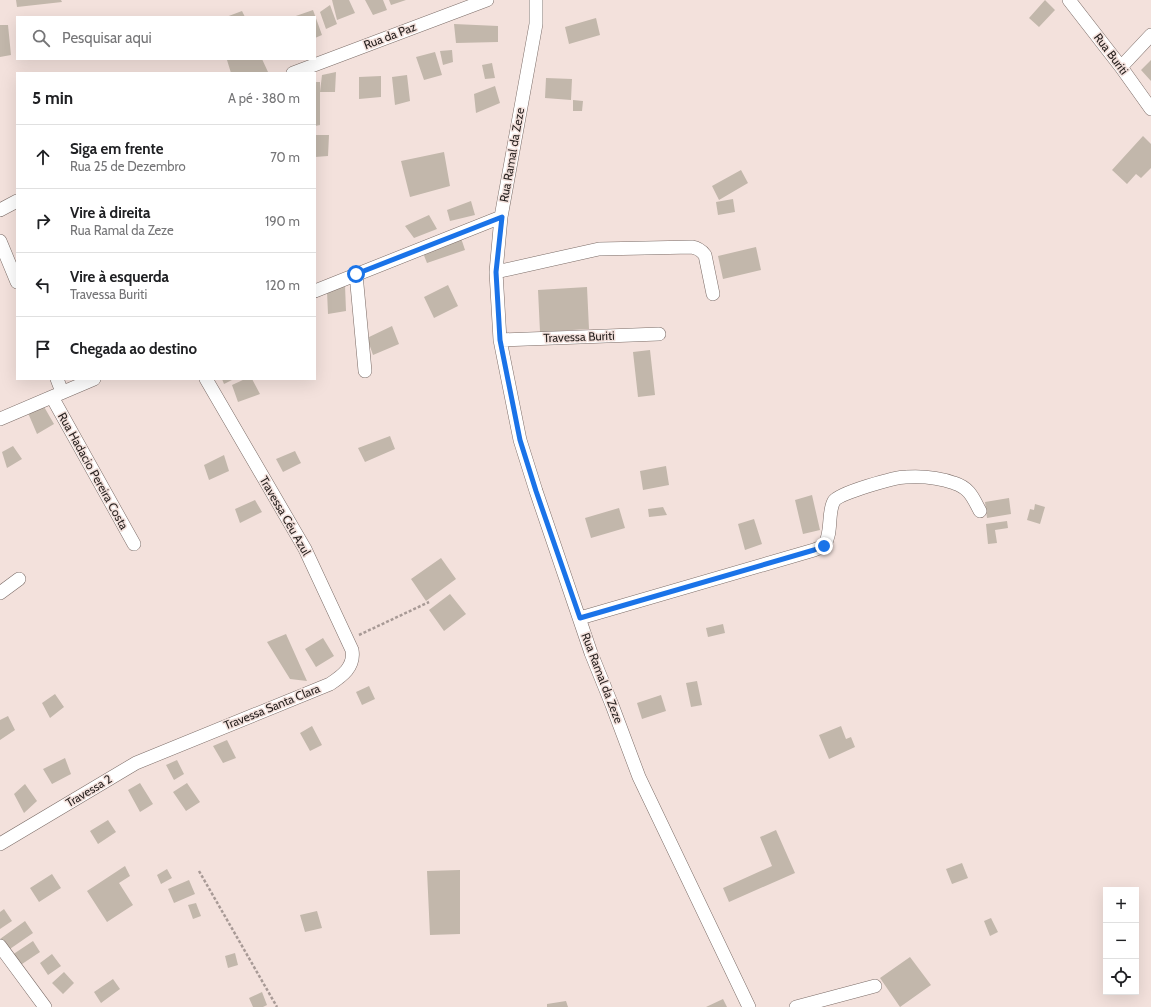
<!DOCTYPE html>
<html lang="pt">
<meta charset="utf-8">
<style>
:root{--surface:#fff;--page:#f6f6f6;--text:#202124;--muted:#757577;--line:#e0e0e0}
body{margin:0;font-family:Cabin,sans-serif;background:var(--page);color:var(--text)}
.controls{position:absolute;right:12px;bottom:12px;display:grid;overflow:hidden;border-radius:0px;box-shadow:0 4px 16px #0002}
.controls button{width:36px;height:36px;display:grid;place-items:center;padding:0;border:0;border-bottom:1px solid var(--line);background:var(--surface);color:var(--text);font:20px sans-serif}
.stop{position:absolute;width:12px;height:12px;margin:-9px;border:3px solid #1a73e8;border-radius:50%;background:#fff}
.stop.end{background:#1a73e8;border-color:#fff;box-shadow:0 1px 4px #0008}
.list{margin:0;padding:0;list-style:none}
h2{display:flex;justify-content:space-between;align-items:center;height:52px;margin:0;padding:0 16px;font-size:17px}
h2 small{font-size:13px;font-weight:400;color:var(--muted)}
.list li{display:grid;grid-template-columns:26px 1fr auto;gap:12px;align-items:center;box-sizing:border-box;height:64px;padding:0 16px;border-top:1px solid var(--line)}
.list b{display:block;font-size:15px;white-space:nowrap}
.list p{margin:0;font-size:13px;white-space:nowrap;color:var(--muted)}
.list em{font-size:13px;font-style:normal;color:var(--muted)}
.icon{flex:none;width:22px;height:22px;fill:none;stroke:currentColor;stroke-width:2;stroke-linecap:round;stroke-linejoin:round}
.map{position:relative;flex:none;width:1151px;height:1007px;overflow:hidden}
.search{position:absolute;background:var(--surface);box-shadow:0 4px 16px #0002;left:16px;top:16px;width:300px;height:44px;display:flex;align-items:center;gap:10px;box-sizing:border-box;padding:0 14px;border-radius:0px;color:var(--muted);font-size:15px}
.panel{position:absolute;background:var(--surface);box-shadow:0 4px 16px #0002;left:16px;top:72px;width:300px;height:308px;border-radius:0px}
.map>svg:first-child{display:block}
.building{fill:#c2b7ab}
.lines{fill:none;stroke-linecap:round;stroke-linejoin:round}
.street-casing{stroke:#7b6c67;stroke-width:14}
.path{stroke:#a89a96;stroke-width:2.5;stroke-dasharray:3 2;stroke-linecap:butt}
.street{stroke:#fff;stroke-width:13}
.route{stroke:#1a73e8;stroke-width:5}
.labels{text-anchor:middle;stroke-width:3;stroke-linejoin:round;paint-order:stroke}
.street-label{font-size:12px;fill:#2a2422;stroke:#f3e1dc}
</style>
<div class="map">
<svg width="1151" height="1007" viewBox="0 0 1151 1007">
<rect width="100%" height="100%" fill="#f3e1dc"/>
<path class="building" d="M 16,0 L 61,0 L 62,2 L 17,7 Z
M 332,0 L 349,0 L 355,13 L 337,20 Z
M 365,0 L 383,0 L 387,10 L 373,15 Z
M 389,0 L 406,0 L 391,5 Z
M 1045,0 L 1055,10 L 1039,27 L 1029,18 Z
M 330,5 L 337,24 L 326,29 L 320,12 Z
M 313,10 L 322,35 L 315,38 L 315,17 L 293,17 Z
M 242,11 L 245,17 L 226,17 Z
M 596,18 L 600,35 L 569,44 L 565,27 Z
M 454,24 L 498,26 L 498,42 L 456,43 Z
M 0,25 L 8,25 L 11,55 L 0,57 Z
M 452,50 L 453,62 L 443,65 L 440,51 Z
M 435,52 L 442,75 L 424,80 L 416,57 Z
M 231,59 L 262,59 L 268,72 L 231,73 L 227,60 Z
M 1151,60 L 1151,81 L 1141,70 Z
M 492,63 L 495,78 L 485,79 L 482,65 Z
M 336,72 L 335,92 L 320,92 L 320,125 L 315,126 L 315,82 L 320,82 L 320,92 L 322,75 Z
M 407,75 L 410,101 L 395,105 L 392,77 Z
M 381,76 L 381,97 L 359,99 L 359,77 Z
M 546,78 L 572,79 L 571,100 L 545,98 Z
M 495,86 L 500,103 L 476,113 L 474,94 Z
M 573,100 L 583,101 L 582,111 L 573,111 Z
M 315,135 L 329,135 L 328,156 L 315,157 Z
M 1143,136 L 1151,144 L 1151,168 L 1141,178 L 1136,174 L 1127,184 L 1112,170 Z
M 444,152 L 450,186 L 410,197 L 401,161 Z
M 741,170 L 748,183 L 719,200 L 712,186 Z
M 733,199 L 735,212 L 718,215 L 716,202 Z
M 471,201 L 475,215 L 450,221 L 447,210 Z
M 429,215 L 437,229 L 414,238 L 405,226 Z
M 461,238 L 465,250 L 427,263 L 423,253 Z
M 756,247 L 761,270 L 723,279 L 718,256 Z
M 345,285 L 346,311 L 328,314 L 327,291 Z
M 448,285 L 458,306 L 434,318 L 424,297 Z
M 587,287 L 589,329 L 540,332 L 538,290 Z
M 392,326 L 399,344 L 373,355 L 367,338 Z
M 650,350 L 655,395 L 638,397 L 633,352 Z
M 222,379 L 234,379 L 224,384 Z
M 245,379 L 252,379 L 260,394 L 238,402 L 232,385 Z
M 43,405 L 54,424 L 37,434 L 28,413 Z
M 390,436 L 395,449 L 365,462 L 358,448 Z
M 13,446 L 22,459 L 7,468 L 2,452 Z
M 295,451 L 301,463 L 283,472 L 276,459 Z
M 224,455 L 229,471 L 209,480 L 204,465 Z
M 666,466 L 669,485 L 643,490 L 640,471 Z
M 812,495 L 820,530 L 803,534 L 795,500 Z
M 1009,498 L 1011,514 L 987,518 L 985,502 Z
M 255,500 L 262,512 L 240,523 L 235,509 Z
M 1035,504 L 1045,507 L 1040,524 L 1027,520 L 1030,509 L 1034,510 Z
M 663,507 L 667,515 L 649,517 L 648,509 Z
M 619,508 L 625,528 L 591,538 L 585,518 Z
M 754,519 L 762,544 L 745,550 L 738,524 Z
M 1007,521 L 1008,528 L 995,530 L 997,543 L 988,544 L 986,524 Z
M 441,558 L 456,579 L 426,601 L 411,579 Z
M 450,594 L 466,614 L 444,631 L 429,610 Z
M 723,624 L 725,633 L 708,637 L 706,628 Z
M 286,634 L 307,681 L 290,679 L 267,642 Z
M 323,638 L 334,656 L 316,667 L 305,649 Z
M 697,681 L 702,705 L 691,707 L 686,683 Z
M 369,686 L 375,699 L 362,705 L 356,692 Z
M 55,694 L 64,707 L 50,718 L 42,703 Z
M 661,695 L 666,711 L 642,719 L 637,703 Z
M 8,716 L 15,730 L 0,740 L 0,720 Z
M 312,726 L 322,745 L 310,751 L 300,733 Z
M 841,726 L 846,739 L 851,737 L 855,747 L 829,759 L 819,735 Z
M 227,740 L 236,758 L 223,763 L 213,746 Z
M 65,758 L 71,774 L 52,784 L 43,769 Z
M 177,760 L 184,774 L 174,780 L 166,765 Z
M 140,783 L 153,804 L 140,812 L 128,790 Z
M 187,783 L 200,802 L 186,811 L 173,792 Z
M 25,784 L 37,801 L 24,813 L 14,794 Z
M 108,820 L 116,832 L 98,844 L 90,831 Z
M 776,830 L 795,873 L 729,902 L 723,888 L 772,866 L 760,837 Z
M 962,863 L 968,878 L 952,884 L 946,869 Z
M 125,866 L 130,876 L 119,883 L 133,905 L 107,922 L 87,891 Z
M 167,869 L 172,878 L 161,884 L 157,875 Z
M 460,870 L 460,934 L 430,935 L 427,871 Z
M 52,874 L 61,888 L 39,902 L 30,888 Z
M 189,880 L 195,894 L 174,903 L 168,889 Z
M 196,903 L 201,916 L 193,919 L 188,905 Z
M 4,909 L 12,921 L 0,929 L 0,912 Z
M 317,911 L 322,928 L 305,932 L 300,915 Z
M 991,918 L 998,932 L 990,936 L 984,921 Z
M 25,921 L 33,933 L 7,951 L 0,939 Z
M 33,941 L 40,952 L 19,966 L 12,955 Z
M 235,953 L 238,965 L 228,968 L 225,956 Z
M 52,954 L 61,966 L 48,975 L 40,963 Z
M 910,957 L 931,985 L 900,1007 L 880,978 Z
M 64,972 L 74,983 L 63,994 L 52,983 Z
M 113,979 L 120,989 L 101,1003 L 94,992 Z
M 262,992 L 267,1005 L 263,1007 L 253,1007 L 249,998 Z
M 723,999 L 727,1007 L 706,1007 Z
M 566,1001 L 568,1007 L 547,1007 L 547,1004 Z"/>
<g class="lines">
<g class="street-casing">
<path id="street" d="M 536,0 L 536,24 L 501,217 L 496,272 L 500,340 L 520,440 L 536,491 L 591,653 L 612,705 L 639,777 L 749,1007
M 1069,0 L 1121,67 L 1151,109
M 1121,67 L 1151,35
M 293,73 L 487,0
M 0,210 L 17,201
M 0,241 L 17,282
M 496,272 L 599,249 L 692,247 C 698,248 701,250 705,255 L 713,294
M 356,274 L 365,371
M 315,291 L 501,217
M 500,340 L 659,334
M 57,379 L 62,392
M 52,397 L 134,544
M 0,419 L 94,379
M 0,593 L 19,579
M 580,618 L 814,550 L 824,546 C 833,532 827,513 834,501 C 839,493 895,477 906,477 C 921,476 940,478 954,483 C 970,488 973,498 980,511
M 0,844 L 136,763 L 330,684 C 342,676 355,667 352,650 L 305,549 L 206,379
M 0,946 L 45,1007
M 796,1007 L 875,986"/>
</g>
<path class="path" d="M 359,635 L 429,602
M 199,871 L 277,1007"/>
<use href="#street" class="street"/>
</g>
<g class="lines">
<path class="route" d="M 356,274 L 502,217 L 496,272 L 500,340 L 520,440 L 536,491 L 580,618 L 814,550 L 824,546"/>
</g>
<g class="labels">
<g class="street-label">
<text transform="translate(390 36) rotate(-21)" y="4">Rua da Paz</text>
<text transform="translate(1111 54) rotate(53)" y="4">Rua Buriti</text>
<text transform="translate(512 155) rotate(-80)" y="4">Rua Ramal da Zeze</text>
<text transform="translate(579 337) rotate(-2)" y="4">Travessa Buriti</text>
<text transform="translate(93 471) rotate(61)" y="4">Rua Hadacio Pereira Costa</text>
<text transform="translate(285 516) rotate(60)" y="4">Travessa Céu Azul</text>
<text transform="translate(602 678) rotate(69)" y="4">Rua Ramal da Zeze</text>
<text transform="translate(272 707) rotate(-22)" y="4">Travessa Santa Clara</text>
<text transform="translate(89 791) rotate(-31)" y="4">Travessa 2</text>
</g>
</g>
</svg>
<div class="controls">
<button>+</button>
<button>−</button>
<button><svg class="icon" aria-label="locate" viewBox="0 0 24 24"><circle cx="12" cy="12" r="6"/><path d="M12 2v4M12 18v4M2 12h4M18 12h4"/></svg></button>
</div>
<div class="stop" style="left:356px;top:274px"></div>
<div class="stop end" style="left:824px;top:546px"></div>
<div class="search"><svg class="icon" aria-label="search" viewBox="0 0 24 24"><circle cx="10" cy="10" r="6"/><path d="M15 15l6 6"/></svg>Pesquisar aqui</div>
<section class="panel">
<h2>5 min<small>A pé · 380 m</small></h2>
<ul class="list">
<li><svg class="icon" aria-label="ahead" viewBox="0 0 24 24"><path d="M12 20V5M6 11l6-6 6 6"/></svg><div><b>Siga em frente</b><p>Rua 25 de Dezembro</p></div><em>70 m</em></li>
<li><svg class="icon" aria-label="right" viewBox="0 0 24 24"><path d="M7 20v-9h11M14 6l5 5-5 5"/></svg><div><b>Vire à direita</b><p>Rua Ramal da Zeze</p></div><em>190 m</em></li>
<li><svg class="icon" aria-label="left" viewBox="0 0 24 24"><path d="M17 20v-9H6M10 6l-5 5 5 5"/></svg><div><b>Vire à esquerda</b><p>Travessa Buriti</p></div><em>120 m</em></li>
<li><svg class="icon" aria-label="arrive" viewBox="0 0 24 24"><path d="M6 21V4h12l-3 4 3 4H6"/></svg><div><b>Chegada ao destino</b></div></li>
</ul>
</section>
</div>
